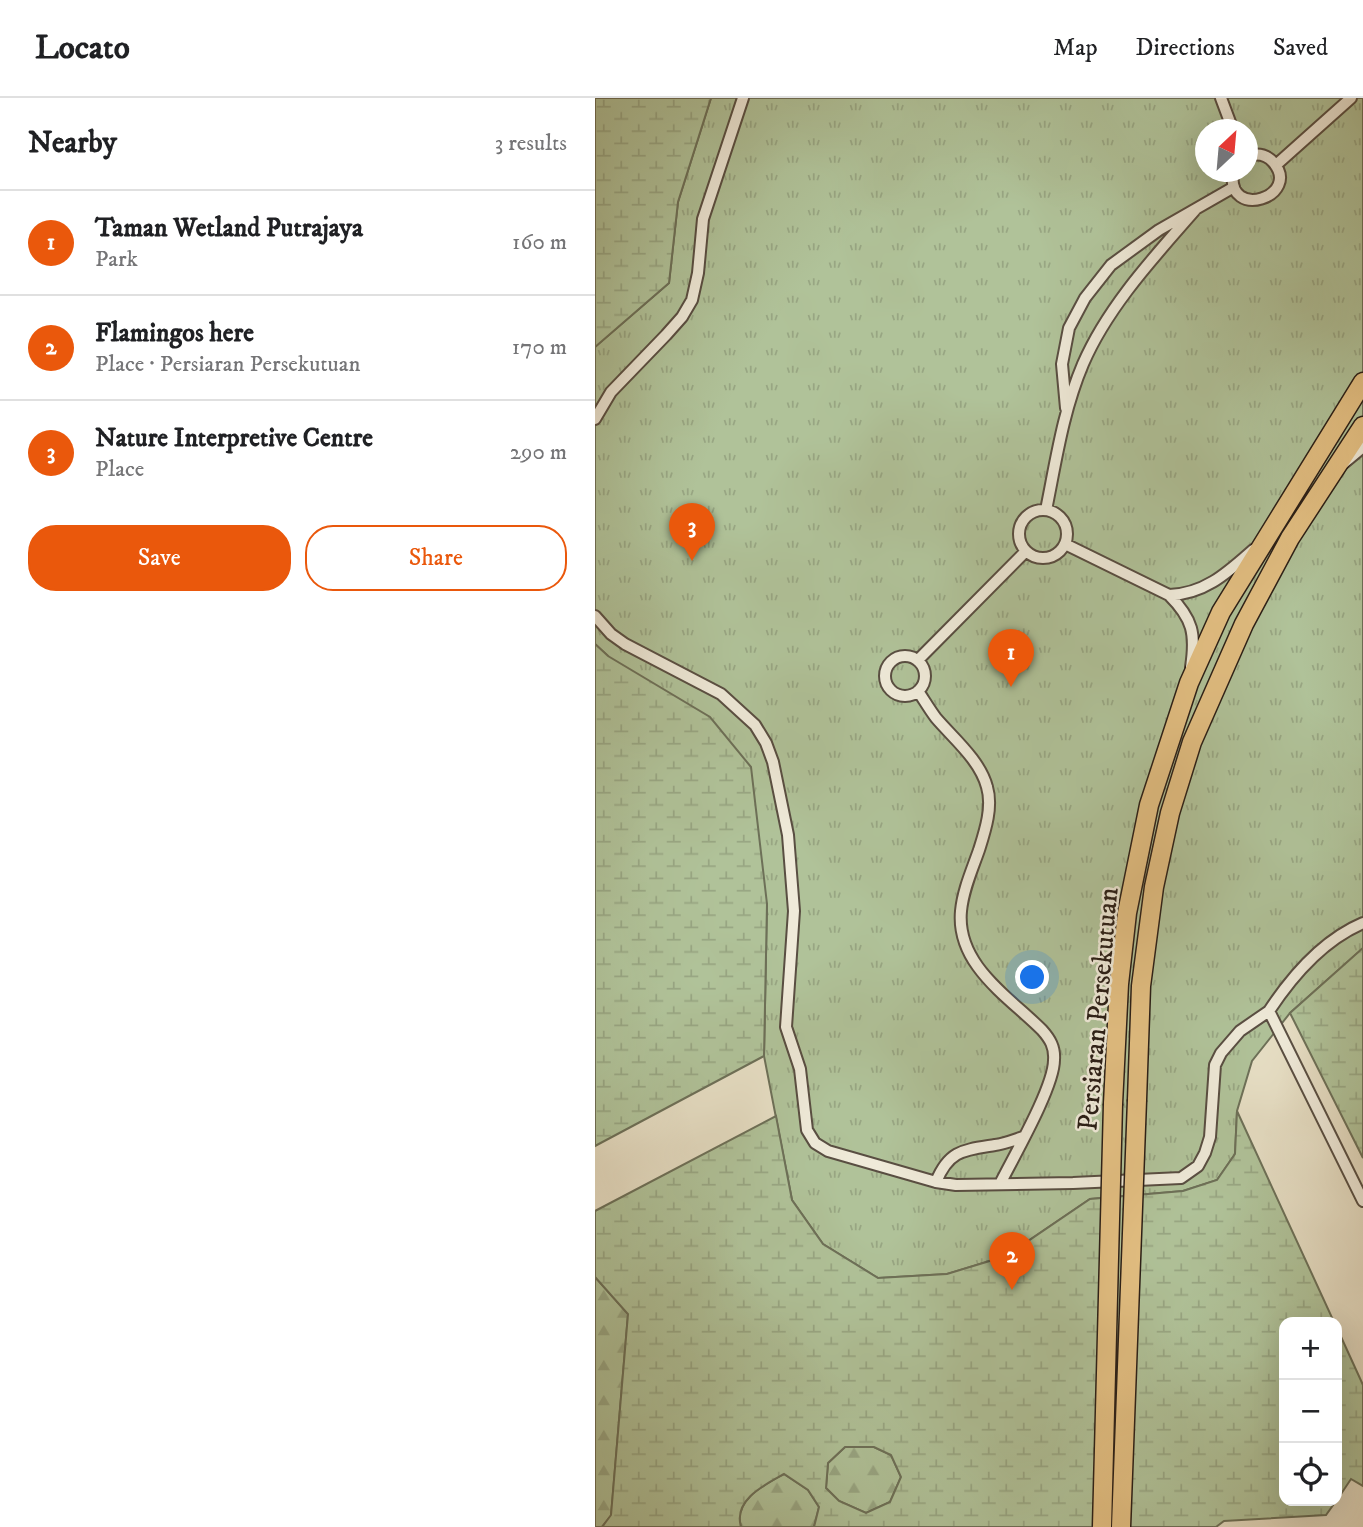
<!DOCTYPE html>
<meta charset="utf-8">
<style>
:root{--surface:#fff;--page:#f2f2f2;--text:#202124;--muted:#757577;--line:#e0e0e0;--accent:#ea580c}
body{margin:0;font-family:"IM FELL DW Pica",serif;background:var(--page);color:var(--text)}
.controls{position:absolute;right:21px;bottom:21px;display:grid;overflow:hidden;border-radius:14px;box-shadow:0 7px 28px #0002}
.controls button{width:63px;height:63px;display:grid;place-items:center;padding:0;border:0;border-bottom:2px solid var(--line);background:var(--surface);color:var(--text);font:35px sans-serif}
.compass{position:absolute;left:600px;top:21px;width:63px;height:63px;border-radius:50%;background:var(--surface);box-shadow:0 7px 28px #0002;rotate:26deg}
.you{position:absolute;left:438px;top:880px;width:24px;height:24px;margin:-18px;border:5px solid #fff;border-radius:50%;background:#1a73e8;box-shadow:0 0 0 10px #1a73e833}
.badge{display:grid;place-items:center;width:46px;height:46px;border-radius:50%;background:var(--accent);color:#fff;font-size:23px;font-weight:700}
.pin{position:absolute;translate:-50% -58px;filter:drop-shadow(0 2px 4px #0008)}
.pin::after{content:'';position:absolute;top:37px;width:24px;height:21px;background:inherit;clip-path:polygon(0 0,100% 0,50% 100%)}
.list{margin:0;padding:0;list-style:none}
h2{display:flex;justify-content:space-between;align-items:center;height:91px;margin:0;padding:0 28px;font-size:30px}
h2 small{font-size:23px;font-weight:400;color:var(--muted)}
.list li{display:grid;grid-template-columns:46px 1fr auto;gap:21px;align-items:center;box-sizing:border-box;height:105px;padding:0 28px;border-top:2px solid var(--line)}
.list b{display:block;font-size:26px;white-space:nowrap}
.list p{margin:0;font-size:23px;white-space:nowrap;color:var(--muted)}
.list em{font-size:23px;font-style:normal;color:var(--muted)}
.actions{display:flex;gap:14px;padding:21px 28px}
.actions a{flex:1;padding:16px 0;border:2px solid var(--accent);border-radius:28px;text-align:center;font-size:24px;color:var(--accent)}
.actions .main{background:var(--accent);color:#fff}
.icon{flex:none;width:38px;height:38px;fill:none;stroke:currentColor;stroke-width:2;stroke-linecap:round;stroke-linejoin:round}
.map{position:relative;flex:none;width:768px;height:1429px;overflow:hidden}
header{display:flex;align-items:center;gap:42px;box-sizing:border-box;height:98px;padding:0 35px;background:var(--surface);border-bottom:2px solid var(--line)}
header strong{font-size:33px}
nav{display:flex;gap:38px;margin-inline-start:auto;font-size:24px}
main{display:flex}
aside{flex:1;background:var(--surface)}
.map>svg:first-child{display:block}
.grass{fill:url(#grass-tufts);stroke:#6d7058;stroke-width:2;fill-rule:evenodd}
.forest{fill:url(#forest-firs);stroke:#6d7058;stroke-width:2}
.wetland{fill:url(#wetland-marsh);stroke:#6d7058;stroke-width:2;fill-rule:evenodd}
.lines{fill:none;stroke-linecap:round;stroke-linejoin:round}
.minor-casing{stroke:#594e42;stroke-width:14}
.primary-casing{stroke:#2a1e16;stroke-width:21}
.minor{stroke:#efead9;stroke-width:10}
.primary{stroke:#e3bf82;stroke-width:18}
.primary-bridge-casing{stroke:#2a1e16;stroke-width:21;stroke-linecap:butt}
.primary-bridge{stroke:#e3bf82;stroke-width:18}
.labels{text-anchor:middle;stroke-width:5;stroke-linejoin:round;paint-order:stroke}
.street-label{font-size:28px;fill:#2a1e16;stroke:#efead9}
</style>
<header>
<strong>Locato</strong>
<nav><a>Map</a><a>Directions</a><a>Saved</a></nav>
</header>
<main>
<aside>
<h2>Nearby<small>3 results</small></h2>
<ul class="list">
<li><span class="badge">1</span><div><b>Taman Wetland Putrajaya</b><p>Park</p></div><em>160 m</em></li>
<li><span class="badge">2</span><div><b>Flamingos here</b><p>Place · Persiaran Persekutuan</p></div><em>170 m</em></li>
<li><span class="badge">3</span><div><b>Nature Interpretive Centre</b><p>Place</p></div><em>290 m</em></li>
</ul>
<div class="actions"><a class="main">Save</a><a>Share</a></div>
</aside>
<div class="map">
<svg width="768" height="1429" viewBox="0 0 768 1429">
<defs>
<pattern id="grass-tufts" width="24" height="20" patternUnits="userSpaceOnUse" patternTransform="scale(1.75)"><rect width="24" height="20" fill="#b0c299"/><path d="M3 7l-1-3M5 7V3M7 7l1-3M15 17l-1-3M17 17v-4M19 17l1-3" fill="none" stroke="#98a683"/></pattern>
<pattern id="forest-firs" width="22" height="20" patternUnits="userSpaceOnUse" patternTransform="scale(1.75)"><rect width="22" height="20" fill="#b0c299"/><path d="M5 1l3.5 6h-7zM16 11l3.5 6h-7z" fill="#98a683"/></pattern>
<pattern id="wetland-marsh" width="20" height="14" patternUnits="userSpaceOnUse" patternTransform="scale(1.75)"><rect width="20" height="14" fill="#b0c299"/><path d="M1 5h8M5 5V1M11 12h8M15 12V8" fill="none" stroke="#98a683"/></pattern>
</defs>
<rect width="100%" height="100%" fill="#e6dec4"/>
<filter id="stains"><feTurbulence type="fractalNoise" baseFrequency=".00286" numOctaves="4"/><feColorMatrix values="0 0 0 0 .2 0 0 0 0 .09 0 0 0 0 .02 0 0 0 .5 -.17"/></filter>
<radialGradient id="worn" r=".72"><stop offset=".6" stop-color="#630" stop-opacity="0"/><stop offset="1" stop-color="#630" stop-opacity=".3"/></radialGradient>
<path class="grass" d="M 116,0 L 768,0 L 768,850 L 695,915 L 657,963 L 642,1013 L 640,1056 L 622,1082 L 588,1093 L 495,1101 L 411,1158 L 352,1176 L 283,1180 L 228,1146 L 197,1102 L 169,958 L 172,806 L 13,558 L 0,546 L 0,249 L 74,185 L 83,104 ZM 610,32 L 652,32 L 652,74 L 610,74 Z"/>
<path class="forest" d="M 0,1179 L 33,1216 L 16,1418 L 7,1429 L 0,1429 Z
M 250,1349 L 279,1349 L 296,1357 L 306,1379 L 295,1404 L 271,1415 L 244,1403 L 231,1390 L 233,1365 Z
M 189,1376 L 213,1392 L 224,1409 L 219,1429 L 146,1429 C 138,1402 169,1387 189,1376 Z"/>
<path class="wetland" d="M 0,0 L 116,0 L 83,104 L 74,185 L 0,249 Z
M 0,546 L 13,558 L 115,619 L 156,669 L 172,806 L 169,958 L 0,1048 Z
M 768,850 L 768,1060 L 695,915 Z
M 642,1013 L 739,1224 L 689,1224 L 689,1403 L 741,1403 L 731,1417 L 629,1423 L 621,1429 L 219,1429 L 224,1409 L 213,1392 L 189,1376 C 169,1387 138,1402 146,1429 L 7,1429 L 16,1417 L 33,1216 L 0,1179 L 0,1113 L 181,1018 L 197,1102 L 228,1146 L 283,1180 L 352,1176 L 411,1158 L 495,1101 L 588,1093 L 622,1082 L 640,1056 ZM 250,1349 L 279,1349 L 296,1357 L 306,1379 L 295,1404 L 271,1415 L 244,1403 L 231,1390 L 233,1365 Z
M 742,1230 L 768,1287 L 768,1388 L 756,1381 L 742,1402 Z"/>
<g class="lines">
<g class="minor-casing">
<path id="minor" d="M 626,0 L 638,32
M 681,67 L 756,0
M 638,74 C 631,124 708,98 678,64 C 671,56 662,55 652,58
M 471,310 L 467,266 L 474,230 L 490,200 L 516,167 L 564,132 L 639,89
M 0,321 L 16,294 L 71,237 L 87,219 L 97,202 L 103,175 L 108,121 L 148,0
M 749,365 L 768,349
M424 436a24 24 0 1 1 48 0a24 24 0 1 1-48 0Z
M 451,412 C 461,363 468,313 488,266 C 513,208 560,158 601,111
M 470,446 L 574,497 C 598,521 601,536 596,569
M 574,497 C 610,496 633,474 658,452
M 0,518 L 16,536 L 30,546 L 126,596 L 160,627 L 171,645 L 178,664 L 193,737 L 199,813 L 191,929 L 205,971 L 212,1032 L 220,1045 L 233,1053 L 341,1084 L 361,1087 L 478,1085 L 586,1080 L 603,1068 L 610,1055 L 615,1039 L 620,967 L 626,955 L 645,933 L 674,913 L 768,1103
M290 578a20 20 0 1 1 40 0a20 20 0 1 1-40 0Z
M 323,562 L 431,453
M 323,593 C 329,602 335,612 341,620 C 358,640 385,662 392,689 C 398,709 390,733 384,752 C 377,772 368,792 366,813 C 361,867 414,899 447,932 C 455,941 460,949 459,962 C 459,989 419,1058 405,1086
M 674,913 C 697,878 728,842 768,825
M 341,1084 C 354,1052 369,1052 400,1047 C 409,1046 419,1042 428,1039"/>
</g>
<g class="primary-casing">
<path id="primary" d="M 542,1002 L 546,888 L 559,789 L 575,715 L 597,644 L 649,526 L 695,440 L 768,328
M 518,1006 L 524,886 L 532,815 L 554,707 L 594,585 L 626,514 L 768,284"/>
</g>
<use href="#minor" class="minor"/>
<use href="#primary" class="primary"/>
<g class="primary-bridge-casing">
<path id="primary-bridge" d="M 507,1429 L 518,1006
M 526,1429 L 542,1002"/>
</g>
<use href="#primary-bridge" class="primary-bridge"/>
</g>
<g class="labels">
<g class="street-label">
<text transform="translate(502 911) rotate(-85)" y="10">Persiaran Persekutuan</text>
</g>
</g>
<rect width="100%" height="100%" filter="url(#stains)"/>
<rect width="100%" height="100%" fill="url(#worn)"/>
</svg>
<div class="controls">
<button>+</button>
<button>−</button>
<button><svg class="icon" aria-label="locate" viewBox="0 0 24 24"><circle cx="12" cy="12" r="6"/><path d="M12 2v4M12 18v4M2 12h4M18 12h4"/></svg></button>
</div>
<svg class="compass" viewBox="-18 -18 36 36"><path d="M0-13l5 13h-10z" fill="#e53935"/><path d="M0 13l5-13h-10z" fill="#757577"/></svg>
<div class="you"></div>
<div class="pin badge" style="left:416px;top:589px">1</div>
<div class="pin badge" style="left:417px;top:1192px">2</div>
<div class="pin badge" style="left:97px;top:463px">3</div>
</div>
</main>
